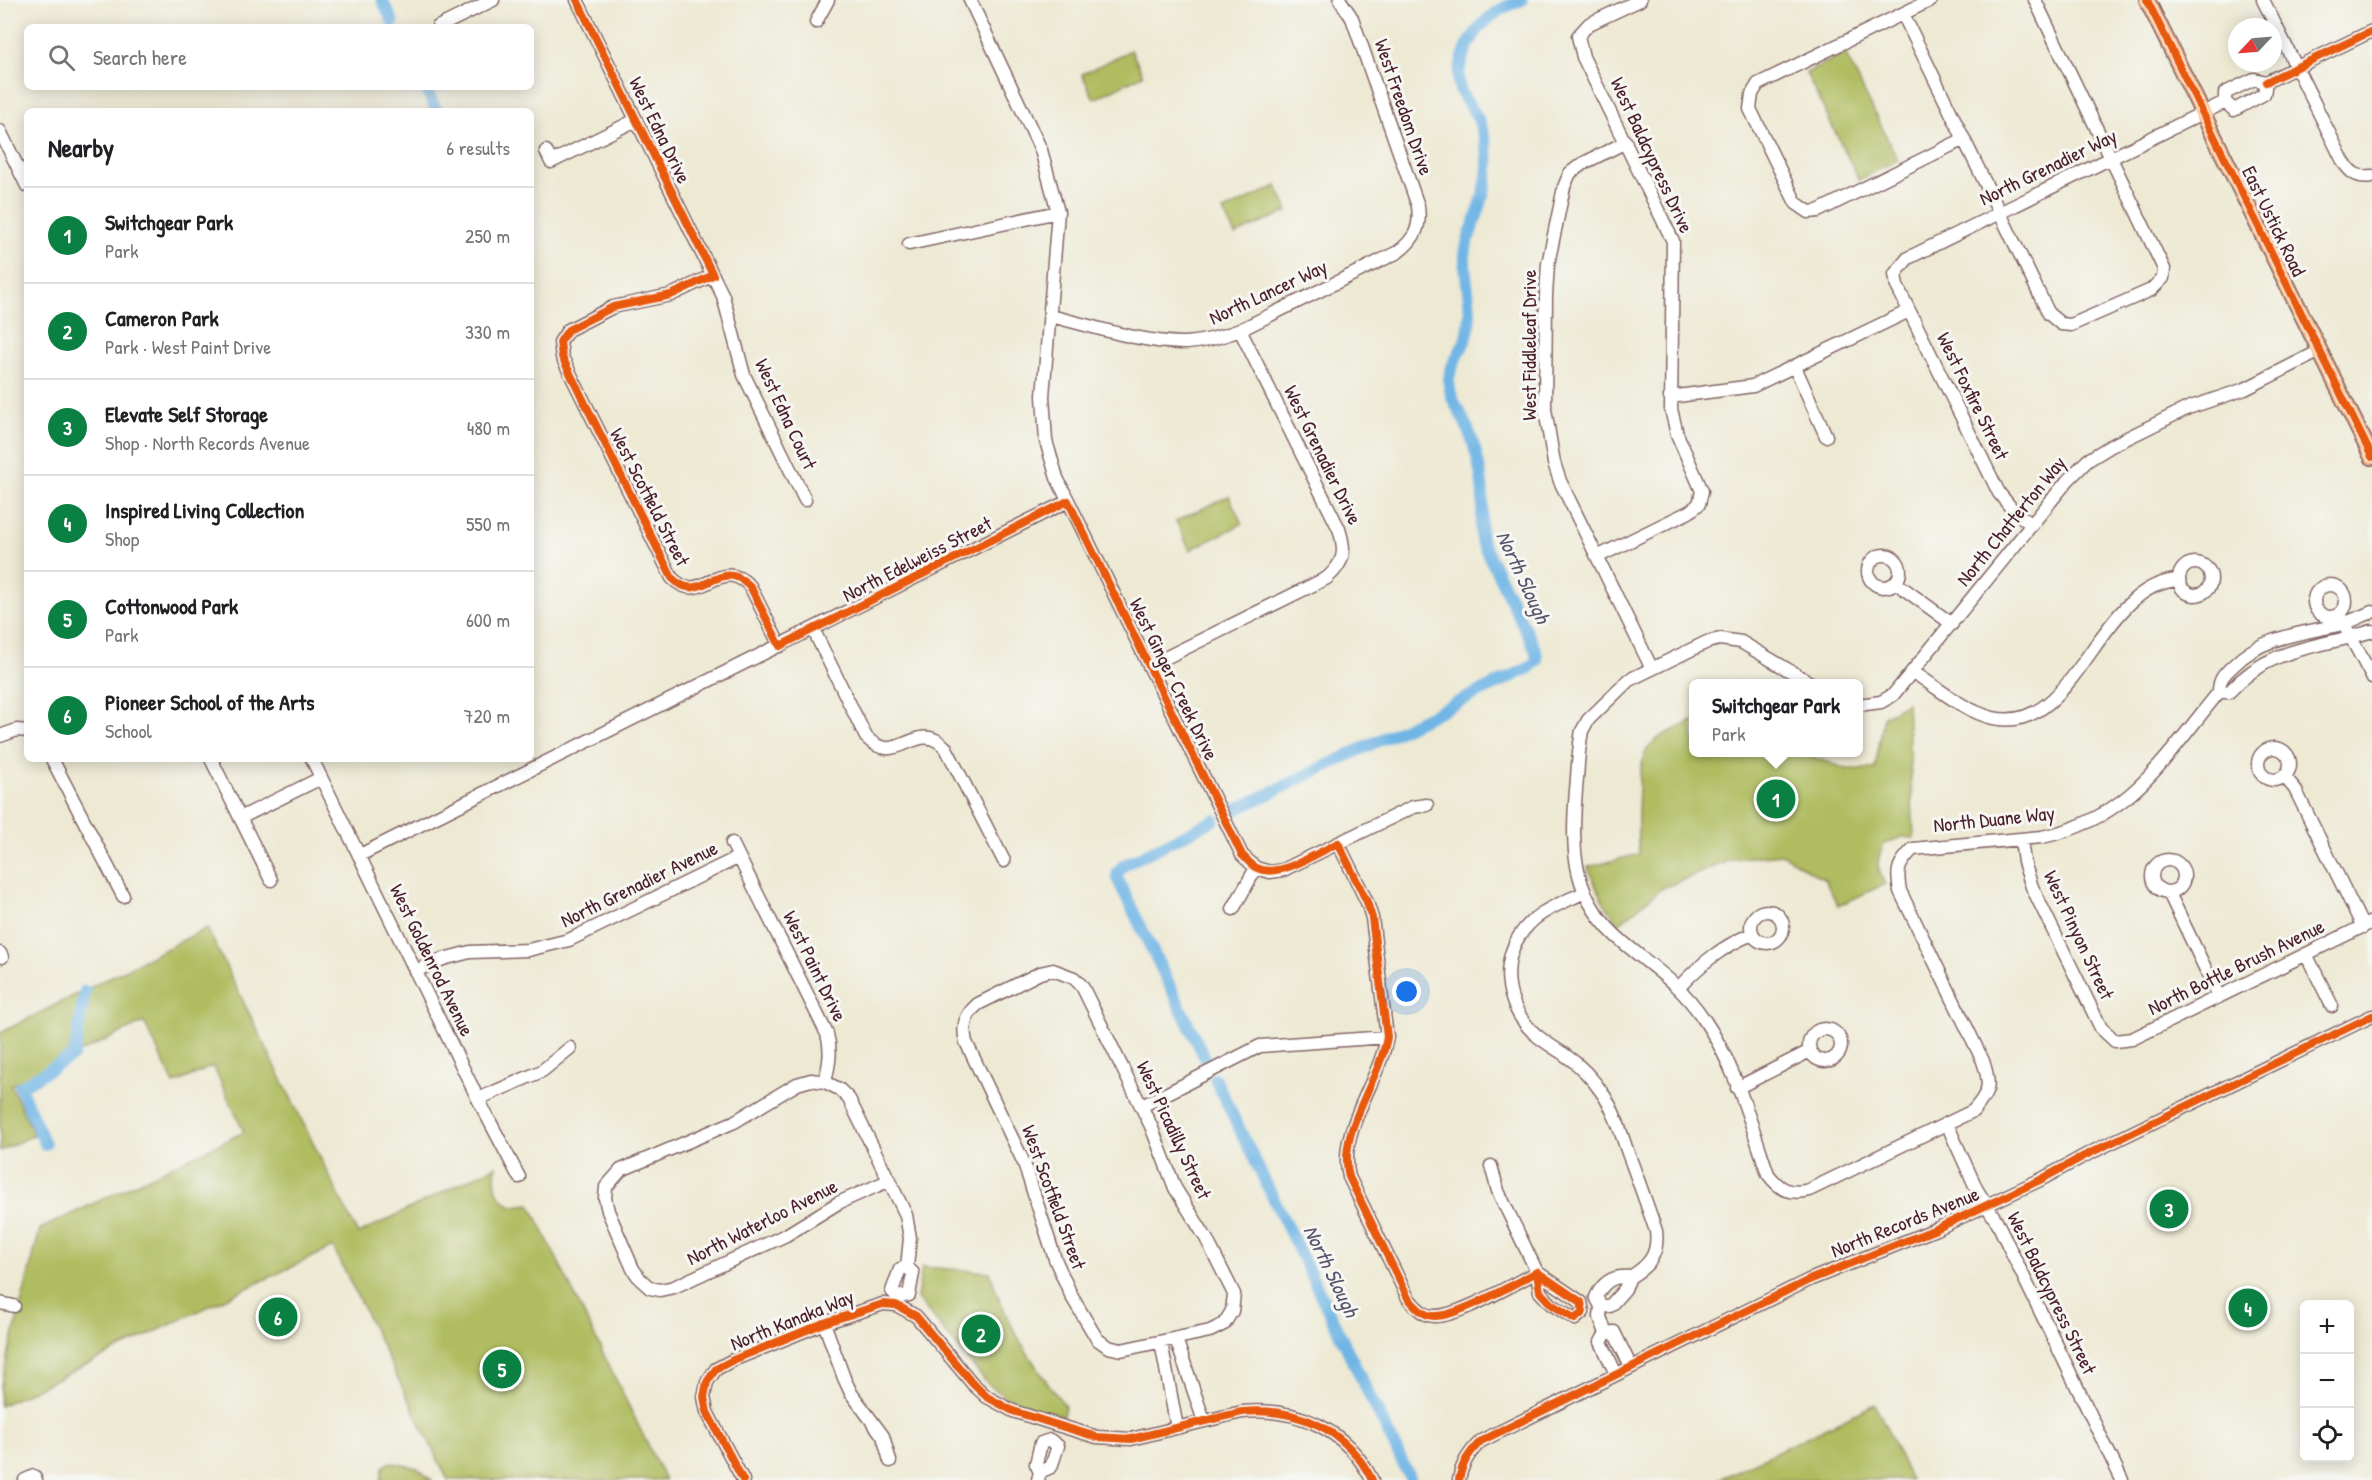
<!DOCTYPE html>
<meta charset="utf-8">
<style>
:root{--surface:#fff;--page:#f2f2f2;--text:#202124;--muted:#757577;--line:#e0e0e0;--accent:#0b8043}
body{margin:0;font-family:"Patrick Hand",sans-serif;background:var(--page);color:var(--text)}
.controls{position:absolute;right:18px;bottom:18px;display:grid;overflow:hidden;border-radius:9px;box-shadow:0 3px 15px #0003}
.controls button{width:54px;height:54px;display:grid;place-items:center;padding:0;border:0;border-bottom:2px solid var(--line);background:var(--surface);color:var(--text);font:30px sans-serif}
.compass{position:absolute;left:2228px;top:18px;width:54px;height:54px;border-radius:50%;background:var(--surface);box-shadow:0 3px 15px #0003;rotate:244deg}
.you{position:absolute;left:1407px;top:992px;width:21px;height:21px;margin:-15px;border:4px solid #fff;border-radius:50%;background:#1a73e8;box-shadow:0 0 0 9px #1a73e833}
.badge{display:grid;place-items:center;width:39px;height:39px;border-radius:50%;background:var(--accent);color:#fff;font-size:20px;font-weight:700}
.pin{position:absolute;translate:-50% -50%;border:3px solid #fff;box-shadow:0 2px 6px #0006}
.popup{position:absolute;left:1689px;top:679px;width:174px;height:78px;box-sizing:border-box;display:grid;place-content:center;border-radius:9px;background:var(--surface);filter:drop-shadow(0 2px 4px #0005);font-size:20px;white-space:nowrap;color:var(--muted)}
.popup b{font-size:22px;color:var(--text)}
.popup::after{content:'';position:absolute;left:50%;top:100%;margin-left:-12px;border:12px solid transparent;border-top-color:var(--surface)}
.list{margin:0;padding:0;list-style:none}
h2{display:flex;justify-content:space-between;align-items:center;height:78px;margin:0;padding:0 24px;font-size:26px}
h2 small{font-size:20px;font-weight:400;color:var(--muted)}
.list li{display:grid;grid-template-columns:39px 1fr auto;gap:18px;align-items:center;box-sizing:border-box;height:96px;padding:0 24px;border-top:2px solid var(--line)}
.list b{display:block;font-size:22px;white-space:nowrap}
.list p{margin:0;font-size:20px;white-space:nowrap;color:var(--muted)}
.list em{font-size:20px;font-style:normal;color:var(--muted)}
.icon{flex:none;width:33px;height:33px;fill:none;stroke:currentColor;stroke-width:2;stroke-linecap:round;stroke-linejoin:round}
.map{position:relative;flex:none;width:2372px;height:1480px;overflow:hidden}
.search{position:absolute;background:var(--surface);box-shadow:0 3px 15px #0003;left:24px;top:24px;width:510px;height:66px;display:flex;align-items:center;gap:15px;box-sizing:border-box;padding:0 21px;border-radius:9px;color:var(--muted);font-size:22px}
.panel{position:absolute;background:var(--surface);box-shadow:0 3px 15px #0003;left:24px;top:108px;width:510px;height:654px;border-radius:9px}
.map>svg:first-child{display:block}
.green{fill:#afbc5e;stroke:#7c6e44;stroke-width:1.5}
.lines{fill:none;stroke-linecap:round;stroke-linejoin:round}
.canal{stroke:#6fb5e5;stroke-width:12}
.minor-casing{stroke:#836666;stroke-width:15}
.major-casing{stroke:#836666;stroke-width:18}
.minor{stroke:#fff;stroke-width:12}
.major{stroke:#fbbb8c;stroke-width:15}
.cycleway-casing{stroke:#f6f6f2;stroke-width:11}
.cycleway{stroke:#e8590c;stroke-width:8}
.labels{text-anchor:middle;stroke-width:6;stroke-linejoin:round;paint-order:stroke}
.street-label{font-size:20px;fill:#4a1f2b;stroke:#f6f6f2}
.water-label{font-size:21px;font-style:italic;fill:#57546c;stroke:#f6f6f2}
</style>
<div class="map">
<svg width="2372" height="1480" viewBox="0 0 2372 1480">
<rect width="100%" height="100%" fill="#f6f6f2"/>
<filter id="ink" filterUnits="userSpaceOnUse"><feTurbulence type="fractalNoise" baseFrequency=".0167" numOctaves="2"/><feDisplacementMap in="SourceGraphic" scale="12" xChannelSelector="R" yChannelSelector="G"/><feConvolveMatrix kernelMatrix="1 2 1 2 8 2 1 2 1" color-interpolation-filters="sRGB"/></filter>
<filter id="wash" filterUnits="userSpaceOnUse"><feTurbulence type="fractalNoise" baseFrequency=".008" numOctaves="4" result="noise"/><feDisplacementMap in="SourceGraphic" scale="24" xChannelSelector="R" yChannelSelector="G"/><feGaussianBlur stdDeviation="1.35" result="paint"/><feColorMatrix in="noise" values="0 0 0 0 0 0 0 0 0 0 0 0 0 0 0 0 0 1.4 0 .05"/><feComposite in="paint" operator="in"/></filter>
<g filter="url(#wash)">
<rect width="100%" height="100%" fill="#ede9d3"/>
<path class="green" d="M 1131,50 L 1143,75 L 1094,99 L 1082,74 Z
M 1845,53 L 1898,160 L 1859,180 L 1806,73 Z
M 1277,186 L 1288,211 L 1235,235 L 1223,211 Z
M 1229,496 L 1242,524 L 1190,550 L 1176,521 Z
M 1907,703 L 1914,838 L 1902,837 L 1884,844 C 1876,862 1876,867 1885,884 L 1838,906 L 1825,880 L 1782,854 L 1733,859 L 1661,889 L 1619,924 C 1604,906 1596,889 1588,867 L 1639,854 C 1637,833 1637,768 1646,751 C 1654,736 1679,728 1693,721 L 1694,752 L 1802,753 L 1847,769 L 1875,769 L 1884,716 Z
M 207,928 L 358,1234 L 496,1166 C 494,1183 494,1198 513,1206 L 530,1204 L 665,1480 L 448,1480 L 333,1247 L 0,1406 L 0,1388 L 40,1229 L 244,1132 L 213,1066 L 174,1084 L 144,1022 L 11,1085 L 34,1135 L 0,1151 L 0,1033 Z
M 922,1267 L 990,1272 C 1004,1322 1034,1366 1065,1406 L 1063,1416 L 1029,1407 L 1007,1398 L 987,1383 L 917,1298 Z
M 1875,1404 L 1911,1480 L 1718,1480 Z
M 390,1462 L 417,1468 L 432,1480 L 381,1480 L 383,1467 Z"/>
<g class="lines">
<path class="canal" d="M 382,0 L 393,22
M 425,87 L 437,111
M 1231,812 L 1529,668 L 1537,661 L 1536,651 L 1481,540 C 1479,525 1483,514 1483,500 C 1483,478 1476,449 1468,429 C 1461,411 1448,399 1449,379 C 1450,363 1464,349 1468,333 C 1474,308 1464,281 1465,256 C 1465,244 1471,232 1475,221 C 1482,202 1489,179 1488,159 C 1487,145 1484,132 1478,119 C 1470,102 1454,92 1459,71 C 1467,36 1488,11 1522,0
M 1207,1062 L 1117,878 L 1118,872 L 1124,865 L 1214,820
M 1215,1079 L 1411,1480
M 45,1144 L 20,1087 L 74,1055 L 85,991"/>
</g>
</g>
<g filter="url(#ink)">
<g class="lines">
<g class="minor-casing">
<path id="minor" d="M 577,0 L 723,296 L 744,375 L 805,500
M 970,0 L 1041,150 L 1058,212 L 1043,396 L 1046,441 L 1057,478 L 1242,855 L 1256,868
M 1931,0 L 1758,84 L 1752,94 L 1750,109 L 1796,203 L 1809,212 L 1818,211 L 1964,139
M 2263,0 L 2344,163 C 2352,174 2358,178 2372,176
M 1903,14 L 2049,314 L 2061,324 L 2071,325 L 2151,290 L 2163,278 L 2164,269 L 2035,0
M 816,22 L 828,0
M 438,27 L 493,0
M 2254,79 L 2266,82 L 2264,94 L 2234,110 L 2225,102 L 2225,93 Z
M 2266,82 L 2372,31
M 0,131 L 27,186
M 1626,142 L 1582,164 L 1570,173 L 1564,187 L 1548,264 L 1546,295 L 1545,409 L 1554,463 L 1560,481 L 1652,669
M 546,151 L 551,162 L 636,120
M 909,244 L 1058,212
M 713,275 L 671,295 L 613,307 L 568,330 L 560,342 L 562,357 L 672,578 C 702,608 718,554 750,586 L 780,646
M 1050,316 C 1093,326 1138,342 1182,343 C 1202,343 1221,337 1240,330 L 1398,252 C 1415,239 1421,227 1418,206 L 1352,18 L 1340,0
M 1795,367 L 1826,436
M 1670,397 L 1753,386 L 1909,311
M 2032,525 L 2012,509 L 1999,493 L 1897,286 L 1895,274 L 1908,258 L 2225,102
M1868 571a16 16 0 1 1 32 0a16 16 0 1 1-32 0Z
M 1597,557 L 1689,512 L 1699,504 L 1702,491 L 1677,434 L 1671,409 L 1673,241 L 1583,57 L 1578,36 L 1589,24 L 1640,0
M2179 579a16 16 0 1 1 32 0a16 16 0 1 1-32 0Z
M 1896,583 L 1952,624
M2314 601a16 16 0 1 1 32 0a16 16 0 1 1-32 0Z
M 2372,612 C 2362,616 2352,621 2342,624 C 2303,634 2264,635 2234,665 C 2224,674 2219,679 2219,692 L 2229,692 C 2272,645 2316,649 2372,631
M 813,629 L 866,737 C 898,770 916,716 946,748 L 1004,861
M 2347,630 L 2372,677
M 1149,666 L 1327,578 C 1345,562 1346,551 1339,529 L 1240,330
M 1913,672 C 1938,688 1964,711 1993,718 C 2077,737 2098,583 2179,580
M 1812,684 L 1741,642 L 1720,639 L 1707,642 L 1629,680 L 1588,720 L 1582,731 C 1578,750 1578,770 1576,790 C 1571,852 1572,900 1624,943 C 1655,969 1680,984 1703,1018 C 1735,1064 1750,1122 1768,1174 C 1780,1190 1790,1195 1809,1190 L 1973,1111 C 1990,1092 1991,1085 1983,1061 L 1900,891 C 1896,870 1898,864 1913,849 L 2042,837 C 2131,819 2165,757 2219,692
M 1858,705 L 1881,702 L 1893,695 L 2068,480 L 2088,460 L 2111,446 L 2188,408 L 2245,389 L 2320,351
M 0,736 L 17,730 L 27,731
M2258 764a16 16 0 1 1 32 0a16 16 0 1 1-32 0Z
M 52,759 L 123,896
M 211,759 L 271,880
M 312,759 L 478,1099 L 519,1177
M 2285,777 L 2295,789 L 2363,927
M 240,818 L 321,778
M 2021,840 L 2024,862 L 2032,887 L 2101,1028 L 2115,1041 L 2132,1039 L 2372,922
M 732,843 L 827,1034 C 832,1051 829,1065 825,1082 L 839,1089 L 849,1099 L 906,1215 L 910,1238 L 907,1267
M 1338,843 L 1367,902 L 1372,918 L 1387,1037 C 1379,1083 1337,1131 1349,1177 L 1408,1298 C 1415,1306 1423,1316 1434,1316 C 1458,1317 1513,1284 1537,1272 L 1498,1191 L 1491,1166
M 360,855 L 1068,501
M2152 876a16 16 0 1 1 32 0a16 16 0 1 1-32 0Z
M 1256,868 L 1270,872 L 1283,870 L 1413,807 L 1427,805
M 1585,892 C 1567,901 1543,909 1529,924 C 1498,955 1503,1005 1535,1034 C 1544,1042 1555,1048 1565,1055 C 1580,1065 1593,1079 1603,1094 C 1615,1112 1621,1133 1628,1153 C 1638,1179 1647,1205 1656,1231 C 1659,1254 1649,1266 1630,1277
M 2169,893 L 2219,997
M 1233,909 L 1256,868
M1751 927a16 16 0 1 1 32 0a16 16 0 1 1-32 0Z
M 0,953 L 2,957
M 2306,954 L 2332,1006
M 1053,970 L 1074,978 L 1082,986 L 1151,1126 L 1175,1188 L 1206,1238 L 1234,1294 L 1232,1311 L 1224,1324 L 1210,1331 L 1121,1350 L 1108,1347 L 1097,1339 L 1072,1297 L 1055,1259 L 1024,1163 L 966,1042 C 962,1026 965,1015 978,1004 L 1040,973 Z
M 415,971 L 443,959 L 470,952 L 528,950 L 569,940 L 739,857
M 1678,988 C 1701,964 1721,947 1752,934
M1809 1045a16 16 0 1 1 32 0a16 16 0 1 1-32 0Z
M 825,1082 L 811,1080 L 797,1084 L 734,1122 L 621,1170 L 606,1187 L 605,1198 L 608,1211 L 633,1269 L 640,1279 L 650,1288 L 660,1290 L 674,1287 L 786,1235 L 838,1203 L 890,1180
M 1737,1088 L 1810,1051
M 478,1099 L 542,1071 L 570,1048
M 1142,1106 L 1260,1046 L 1387,1037
M 1947,1124 L 1977,1190 L 1997,1222 L 2122,1480
M 907,1267 L 913,1273 L 909,1295 L 898,1297 L 892,1291 L 900,1269 Z
M 1537,1272 L 1581,1302 L 1583,1312 L 1575,1319 L 1551,1304 L 1540,1292 Z
M 0,1303 L 14,1306
M 1601,1306 L 1610,1306 L 1625,1289 L 1630,1277 C 1613,1275 1603,1282 1596,1297 L 1601,1306 L 1600,1317 L 1606,1333
M 824,1323 L 844,1378 L 851,1393 L 883,1436 L 890,1461
M 1606,1333 L 1614,1332 L 1631,1367
M 1606,1333 L 1601,1342 L 1616,1374
M 1176,1339 L 1204,1421
M 1161,1342 L 1177,1428
M 25,1480 L 34,1476 L 36,1480
M 743,1480 L 707,1412 L 704,1397 L 707,1382 L 716,1369 L 733,1360 L 824,1323 L 883,1304 L 896,1305 L 916,1316 L 972,1383 L 987,1397 L 1013,1411 L 1054,1424 L 1097,1437 L 1131,1439 L 1242,1412 C 1297,1407 1347,1429 1372,1480
M 1038,1480 L 1040,1472 L 1036,1464 L 1041,1443 L 1050,1440 L 1058,1446 L 1051,1467 L 1040,1472
M 1459,1480 C 1462,1463 1469,1453 1481,1441 L 1809,1280 L 1936,1229 L 2040,1180 L 2084,1156 L 2372,1016"/>
</g>
<g class="major-casing">
<path id="major" d="M 2147,0 L 2372,457"/>
</g>
<use href="#minor" class="minor"/>
<use href="#major" class="major"/>
<g class="cycleway-casing">
<path id="cycleway" d="M 577,0 L 713,275 L 671,295 L 613,307 L 568,330 L 560,342 L 562,357 L 672,578 C 702,608 718,554 750,586 L 780,646 L 1068,501 L 1242,855 C 1247,859 1251,866 1257,868 C 1279,879 1317,853 1338,843 L 1367,902 L 1372,918 L 1387,1037 C 1379,1083 1337,1131 1349,1177 L 1408,1298 C 1415,1306 1423,1316 1434,1316 C 1458,1317 1513,1284 1537,1272
M 2147,0 L 2372,457
M 2266,82 L 2372,31
M 1537,1272 L 1581,1302 L 1583,1312 L 1575,1319 L 1551,1304 L 1540,1292 Z
M 743,1480 L 707,1412 L 704,1397 L 707,1382 L 716,1369 L 733,1360 L 824,1323 L 883,1304 L 896,1305 L 916,1316 L 972,1383 L 987,1397 L 1013,1411 L 1054,1424 L 1097,1437 L 1131,1439 L 1242,1412 C 1297,1407 1347,1429 1372,1480
M 1459,1480 C 1462,1463 1469,1453 1481,1441 L 1809,1280 L 1936,1229 L 2040,1180 L 2084,1156 L 2372,1016"/>
</g>
<use href="#cycleway" class="cycleway"/>
</g>
</g>
<g class="labels">
<g class="street-label">
<text transform="translate(1404 107) rotate(71)" y="7">West Freedom Drive</text>
<text transform="translate(660 130) rotate(64)" y="7">West Edna Drive</text>
<text transform="translate(1652 155) rotate(65)" y="7">West Baldcypress Drive</text>
<text transform="translate(2048 167) rotate(-26)" y="7">North Grenadier Way</text>
<text transform="translate(2274 221) rotate(64)" y="7">East Ustick Road</text>
<text transform="translate(1268 292) rotate(-25)" y="7">North Lancer Way</text>
<text transform="translate(1529 345) rotate(-90)" y="7">West Fiddleleaf Drive</text>
<text transform="translate(1973 396) rotate(64)" y="7">West Foxfire Street</text>
<text transform="translate(786 414) rotate(65)" y="7">West Edna Court</text>
<text transform="translate(1323 455) rotate(64)" y="7">West Grenadier Drive</text>
<text transform="translate(650 497) rotate(63)" y="7">West Scotfield Street</text>
<text transform="translate(2011 521) rotate(-51)" y="7">North Chatterton Way</text>
<text transform="translate(917 559) rotate(-27)" y="7">North Edelweiss Street</text>
<text transform="translate(1174 679) rotate(64)" y="7">West Ginger Creek Drive</text>
<text transform="translate(1994 819) rotate(-6)" y="7">North Duane Way</text>
<text transform="translate(639 884) rotate(-26)" y="7">North Grenadier Avenue</text>
<text transform="translate(2079 935) rotate(65)" y="7">West Pinyon Street</text>
<text transform="translate(432 960) rotate(64)" y="7">West Goldenrod Avenue</text>
<text transform="translate(815 966) rotate(64)" y="7">West Paint Drive</text>
<text transform="translate(2236 967) rotate(-26)" y="7">North Bottle Brush Avenue</text>
<text transform="translate(1174 1130) rotate(65)" y="7">West Picadilly Street</text>
<text transform="translate(1054 1197) rotate(70)" y="7">West Scotfield Street</text>
<text transform="translate(762 1222) rotate(-27)" y="7">North Waterloo Avenue</text>
<text transform="translate(1905 1222) rotate(-22)" y="7">North Records Avenue</text>
<text transform="translate(2052 1293) rotate(64)" y="7">West Baldcypress Street</text>
<text transform="translate(792 1320) rotate(-22)" y="7">North Kanaka Way</text>
</g>
<g class="water-label">
<text transform="translate(1523 577) rotate(65)" y="7">North Slough</text>
<text transform="translate(1331 1271) rotate(64)" y="7">North Slough</text>
</g>
</g>
</svg>
<div class="controls">
<button>+</button>
<button>−</button>
<button><svg class="icon" aria-label="locate" viewBox="0 0 24 24"><circle cx="12" cy="12" r="6"/><path d="M12 2v4M12 18v4M2 12h4M18 12h4"/></svg></button>
</div>
<svg class="compass" viewBox="-18 -18 36 36"><path d="M0-13l5 13h-10z" fill="#e53935"/><path d="M0 13l5-13h-10z" fill="#757577"/></svg>
<div class="you"></div>
<div class="pin badge" style="left:1776px;top:799px">1</div>
<div class="popup"><b>Switchgear Park</b>Park</div>
<div class="pin badge" style="left:981px;top:1334px">2</div>
<div class="pin badge" style="left:2169px;top:1209px">3</div>
<div class="pin badge" style="left:2248px;top:1308px">4</div>
<div class="pin badge" style="left:502px;top:1369px">5</div>
<div class="pin badge" style="left:278px;top:1317px">6</div>
<div class="search"><svg class="icon" aria-label="search" viewBox="0 0 24 24"><circle cx="10" cy="10" r="6"/><path d="M15 15l6 6"/></svg>Search here</div>
<section class="panel">
<h2>Nearby<small>6 results</small></h2>
<ul class="list">
<li><span class="badge">1</span><div><b>Switchgear Park</b><p>Park</p></div><em>250 m</em></li>
<li><span class="badge">2</span><div><b>Cameron Park</b><p>Park · West Paint Drive</p></div><em>330 m</em></li>
<li><span class="badge">3</span><div><b>Elevate Self Storage</b><p>Shop · North Records Avenue</p></div><em>480 m</em></li>
<li><span class="badge">4</span><div><b>Inspired Living Collection</b><p>Shop</p></div><em>550 m</em></li>
<li><span class="badge">5</span><div><b>Cottonwood Park</b><p>Park</p></div><em>600 m</em></li>
<li><span class="badge">6</span><div><b>Pioneer School of the Arts</b><p>School</p></div><em>720 m</em></li>
</ul>
</section>
</div>
